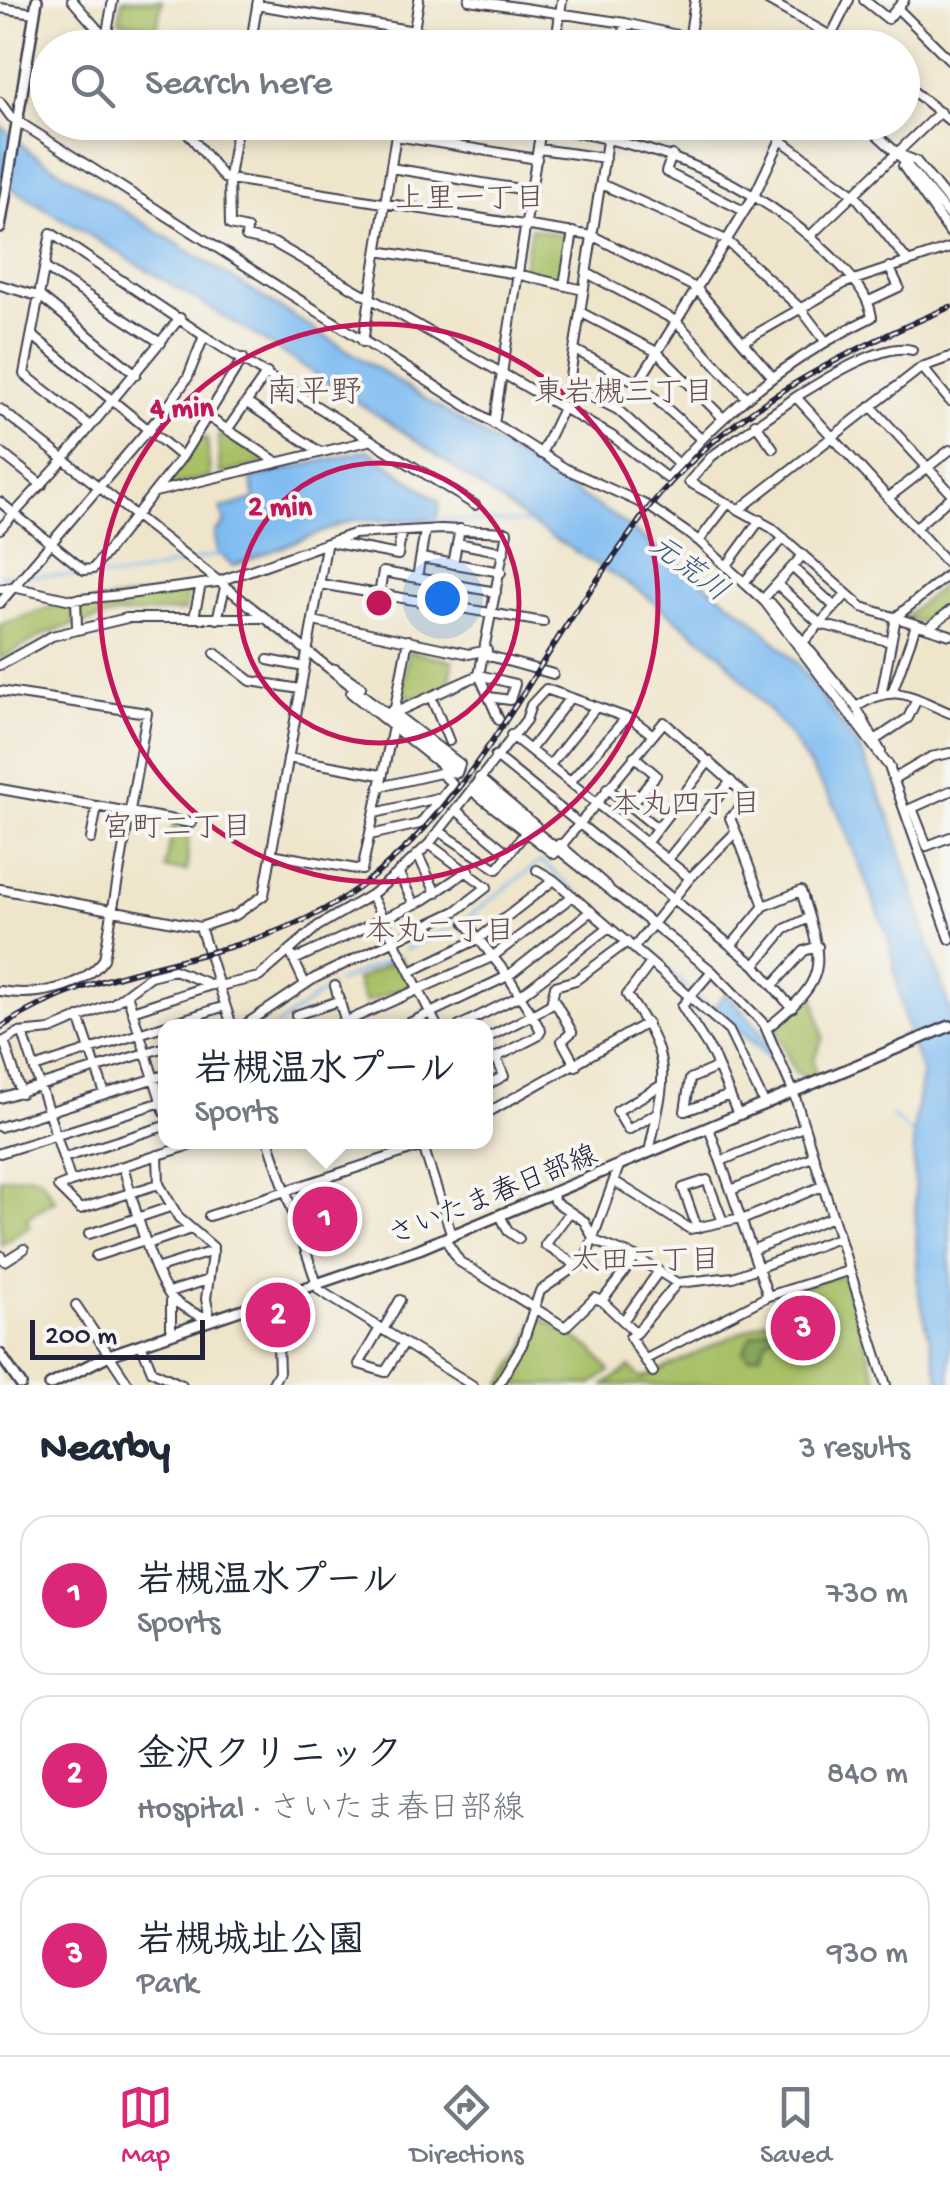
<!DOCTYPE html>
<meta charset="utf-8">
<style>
:root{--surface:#fff;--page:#f2f2f3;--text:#1f2937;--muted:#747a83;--line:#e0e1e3;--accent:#db2777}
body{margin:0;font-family:"Gochi Hand","Klee One",sans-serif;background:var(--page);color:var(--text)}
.scale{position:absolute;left:30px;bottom:25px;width:175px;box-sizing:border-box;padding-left:10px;border:5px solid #22223b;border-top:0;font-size:28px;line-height:35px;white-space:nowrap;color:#22223b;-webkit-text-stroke:8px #f6f6f2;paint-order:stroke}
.you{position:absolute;left:442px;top:598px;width:35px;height:35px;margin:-25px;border:8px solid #fff;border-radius:50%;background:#1a73e8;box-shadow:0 0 0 15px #1a73e833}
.badge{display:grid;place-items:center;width:65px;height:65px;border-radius:50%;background:var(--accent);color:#fff;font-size:32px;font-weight:700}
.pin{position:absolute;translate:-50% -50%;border:5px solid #fff;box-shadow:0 2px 10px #0006}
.popup{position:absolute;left:158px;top:1019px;width:335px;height:130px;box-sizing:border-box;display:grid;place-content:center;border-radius:20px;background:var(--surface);filter:drop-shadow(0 2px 8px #0005);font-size:32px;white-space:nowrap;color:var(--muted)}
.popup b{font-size:38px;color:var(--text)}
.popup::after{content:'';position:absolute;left:50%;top:100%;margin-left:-20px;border:20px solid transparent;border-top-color:var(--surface)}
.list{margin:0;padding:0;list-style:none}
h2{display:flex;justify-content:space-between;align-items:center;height:130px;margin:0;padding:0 40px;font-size:42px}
h2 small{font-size:32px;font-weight:400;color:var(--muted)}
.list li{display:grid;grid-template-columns:65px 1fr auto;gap:30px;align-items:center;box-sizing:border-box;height:160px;margin:0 20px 20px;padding:0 20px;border:2px solid var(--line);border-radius:30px}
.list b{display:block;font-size:38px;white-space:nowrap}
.list p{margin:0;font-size:32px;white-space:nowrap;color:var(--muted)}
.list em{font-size:32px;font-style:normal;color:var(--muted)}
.icon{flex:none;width:55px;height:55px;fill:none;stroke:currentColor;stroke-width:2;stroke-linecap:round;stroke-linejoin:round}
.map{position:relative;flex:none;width:950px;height:1385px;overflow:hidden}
.search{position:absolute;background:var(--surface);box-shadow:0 5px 15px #0003;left:30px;right:30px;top:30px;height:110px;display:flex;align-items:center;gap:25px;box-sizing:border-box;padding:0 35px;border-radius:55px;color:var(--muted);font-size:38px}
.sheet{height:670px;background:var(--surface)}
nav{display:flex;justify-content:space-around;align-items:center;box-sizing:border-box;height:140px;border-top:2px solid var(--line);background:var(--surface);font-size:28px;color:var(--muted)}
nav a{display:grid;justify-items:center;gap:5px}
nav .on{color:var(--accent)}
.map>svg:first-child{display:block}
.green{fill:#a8c066;stroke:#657150;stroke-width:2.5}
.forest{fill:#86a65b;stroke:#54644b;stroke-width:2.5}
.water{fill:#7ebbf1;stroke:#506e96;stroke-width:2.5}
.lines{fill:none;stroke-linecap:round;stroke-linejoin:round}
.stream{stroke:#7ebbf1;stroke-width:2.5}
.minor-tunnel{stroke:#c6beae;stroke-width:8;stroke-dasharray:8 4;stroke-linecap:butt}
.minor-casing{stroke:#413f51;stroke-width:12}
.major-casing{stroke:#413f51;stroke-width:14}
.minor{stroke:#fff;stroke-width:8}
.major{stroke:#fff;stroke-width:9}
.rail-casing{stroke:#22223b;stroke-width:6}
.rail{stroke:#f6f6f2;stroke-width:2.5;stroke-dasharray:8;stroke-linecap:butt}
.ring{fill:none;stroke:#c2185b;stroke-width:5}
.labels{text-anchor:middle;stroke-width:8;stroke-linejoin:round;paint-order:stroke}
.street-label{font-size:28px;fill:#22223b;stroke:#f6f6f2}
.neighbourhood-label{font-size:30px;fill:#6a4d51;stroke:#f6f6f2}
.water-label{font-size:30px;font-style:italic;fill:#42587b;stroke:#f6f6f2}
.quarter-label{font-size:32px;fill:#6a4d51;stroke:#f6f6f2}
.centre{fill:#c2185b;stroke:#f6f6f2;stroke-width:5}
.ring-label{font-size:30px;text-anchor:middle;font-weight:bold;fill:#c2185b;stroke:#f6f6f2;stroke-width:8;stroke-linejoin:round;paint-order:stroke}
</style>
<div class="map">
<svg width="950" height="1385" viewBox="0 0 950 1385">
<rect width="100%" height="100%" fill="#f6f6f2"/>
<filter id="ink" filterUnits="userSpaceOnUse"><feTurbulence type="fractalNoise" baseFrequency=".01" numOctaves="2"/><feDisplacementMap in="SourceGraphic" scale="20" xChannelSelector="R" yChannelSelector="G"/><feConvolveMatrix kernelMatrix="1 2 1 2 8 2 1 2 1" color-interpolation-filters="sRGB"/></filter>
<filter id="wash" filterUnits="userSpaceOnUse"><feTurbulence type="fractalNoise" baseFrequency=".0048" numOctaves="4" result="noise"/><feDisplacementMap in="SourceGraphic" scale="40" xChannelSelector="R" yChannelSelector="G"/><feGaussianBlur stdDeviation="2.25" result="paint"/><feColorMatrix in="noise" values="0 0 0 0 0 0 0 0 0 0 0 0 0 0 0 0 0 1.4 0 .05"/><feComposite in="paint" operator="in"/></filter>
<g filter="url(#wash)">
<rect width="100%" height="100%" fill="#efe5cb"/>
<path class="green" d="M 122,0 L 162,0 L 157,28 L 119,21 Z
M 531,228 L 569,237 L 562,282 L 523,269 Z
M 228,433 L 267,459 L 266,463 L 220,474 L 218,436 Z
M 207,438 L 210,477 L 166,487 L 164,483 L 195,439 Z
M 950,580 L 950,607 L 928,624 L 904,617 Z
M 188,589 L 185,611 L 115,615 L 80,624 L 82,604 Z
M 62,603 L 73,607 L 74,625 L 47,633 L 0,659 L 0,625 Z
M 409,651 L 453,661 L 449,687 L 421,699 L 401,695 Z
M 174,822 L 189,824 L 187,871 L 165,869 Z
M 400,958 L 413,984 L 365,1003 L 356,980 Z
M 813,990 L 823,1038 L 813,1060 L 816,1074 L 806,1078 L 794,1071 L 776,1029 Z
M 28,1175 L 40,1177 L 55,1200 L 26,1218 L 30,1226 L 1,1245 L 0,1178 Z
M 843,1275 L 879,1385 L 605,1385 L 630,1367 L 641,1379 L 656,1372 L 803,1303 L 799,1287 Z
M 537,1315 L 591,1348 L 610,1371 L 591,1385 L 501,1385 L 525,1348 Z"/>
<path class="forest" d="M 796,1316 L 809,1322 L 790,1325 L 767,1339 L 760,1354 L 749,1357 L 743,1352 L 751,1336 Z"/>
<path class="water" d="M 0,125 L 30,152 L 616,518 L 750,617 L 797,663 L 860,750 L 891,820 L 950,1012 L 950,1385 L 941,1385 L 918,1290 L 913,1134 L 922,1074 L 905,1022 L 888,936 L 837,809 L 789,734 L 721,654 L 641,592 L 539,529 L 414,439 L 263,340 L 0,181 Z
M 368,450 L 440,502 L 436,520 L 353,520 L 233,566 L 217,552 L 215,533 L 225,523 L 221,508 L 255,500 L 251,478 Z
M 726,993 L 759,1029 L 774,1060 L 714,1007 Z"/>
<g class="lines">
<path class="stream" d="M 433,519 L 529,523
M 194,560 L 221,554
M 0,575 L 18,575
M 26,575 L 122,577 L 187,562
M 405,950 L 462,922 L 541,861 L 774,1063
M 338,982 L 398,956
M 276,1026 L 331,986
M 891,1115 L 912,1134"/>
</g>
</g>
<g filter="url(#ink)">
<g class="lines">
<path class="minor-tunnel" d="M 457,769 L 478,786"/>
<g class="minor-casing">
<path id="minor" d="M 72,0 L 114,48
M 469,0 L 625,23 L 733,48
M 767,0 L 852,48
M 864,0 L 888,19 L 904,0
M 257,5 L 518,48
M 0,8 L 34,13
M 897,8 L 950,60
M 106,38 L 113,0
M 251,42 L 285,48
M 250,48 L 258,0
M 411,48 L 419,0
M 555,48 L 562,0
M 622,48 L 625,23
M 688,48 L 695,0
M 825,48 L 849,0
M 902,82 L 950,121
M 0,102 L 11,117 L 566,469 L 650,507 L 699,541 L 765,602 L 890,768
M 179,122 L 224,178 L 593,236 L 696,288 L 772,376
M 238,122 L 229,177 L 230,225 L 247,229 L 246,237 L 274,243 L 612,436 L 667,478 C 724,409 791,357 872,317 C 868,291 848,273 830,255 C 738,166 641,142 518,122
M 863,122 L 898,154 L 950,217
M 396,136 L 537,159
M 781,140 L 854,194 L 906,259
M 539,149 L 605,158
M 672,155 L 666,172 L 744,211
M 901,155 L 916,161 L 950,203
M 903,166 L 950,233
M 391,168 L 532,191
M 601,184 L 726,240 L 801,309 L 826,342
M 810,236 L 940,112
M 378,251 L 517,274 L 583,290
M 45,268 L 161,343
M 587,273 L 676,321 L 745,396
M 0,285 L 41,297 L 136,374
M 564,285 L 573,232
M 869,301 L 899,287 L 889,267
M 580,312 L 657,352 L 722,417
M 33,336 L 182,457
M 744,341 L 845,283 L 950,248
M 363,342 L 398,122
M 575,350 L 638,383 L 700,438
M 922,367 L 950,401
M 638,383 L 754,196 L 789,122
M 568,385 L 618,410 L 678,464
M 796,397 C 822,381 883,341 912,350
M 247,403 L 320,452
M 871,406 L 950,492
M 0,409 L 453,766
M 205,415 L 277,462
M 755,423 L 773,448
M 494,424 L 542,122
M 90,426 L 24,374 L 51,233 L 204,336 L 475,505
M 227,430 L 267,373
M 0,452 L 42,485
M 68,454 L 180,318
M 541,454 L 566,402 L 610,122
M 155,492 L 368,441
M 888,498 L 950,450
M 0,502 L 84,570 L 93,569 L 182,457 L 243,358
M 740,509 L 922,367 L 950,357
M 915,528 L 950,498
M 0,529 L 60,464
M 699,541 L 728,503
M 335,543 L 398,555 L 401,534
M 457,543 L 504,552
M 421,558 L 501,572
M 453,564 L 460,529
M 728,564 L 760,520
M 950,566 L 796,397 L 712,456 L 689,482 L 772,528 L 862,607 L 950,635
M 792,567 L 835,607
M 417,578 L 496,592
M 745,581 L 784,538
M 320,584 L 543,622
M 777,584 L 820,624 L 888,641
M 0,589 L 13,587 L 71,600 L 121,595 L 217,582 L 353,534 L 441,529 L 507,532 L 479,675 L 394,713
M 379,594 L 383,572 L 417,578 L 425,531
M 765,597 L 803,555
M 76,599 L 77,627
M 0,603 L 169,405 L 188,377 L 204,336
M 771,603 L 856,707 L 881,752
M 194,617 L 201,584
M 217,619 L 225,588
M 313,621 L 469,654 L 487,650
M 928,628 L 950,611
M 805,640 L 845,596
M 215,653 L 251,681 L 300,689
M 486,655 L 553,674
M 268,660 L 304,667
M 0,665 L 52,636 L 127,618 L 264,618
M 335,669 L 361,687
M 479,675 L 515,684 L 510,700 L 489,697
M 479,675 L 499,720
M 893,690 L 916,625
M 0,691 L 147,713 L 104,959 C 82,989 35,997 0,991
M 882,691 L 896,617 L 950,573
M 351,693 L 450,772 L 457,773 L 460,764 L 391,711
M 431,697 L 449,741
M 856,707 C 896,682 909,696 950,713
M 394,713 L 408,640
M 511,735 L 690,878
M 875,740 L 908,718 L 917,699
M 530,750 L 569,699
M 495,756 L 755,965 L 792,1008
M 288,758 L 381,775
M 888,764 L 950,939
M 550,765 L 596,707
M 479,778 L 536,826
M 895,778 L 931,757 L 950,753
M 570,782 L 626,718
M 478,786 L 712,971 L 764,1024 L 793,1091 L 886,1385
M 607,788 L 657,828
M 0,789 L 191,823
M 471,790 L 554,854
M 630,807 L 656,775 L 634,756
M 912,808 L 927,846 L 950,837
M 910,809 L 950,791
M 456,810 L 509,854
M 375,813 L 441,797
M 439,831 L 497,869 L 525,833
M 736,832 L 764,906
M 370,835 L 420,824 L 452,783 L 440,773 L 379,787
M 91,839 L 97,806
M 647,842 L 709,761
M 559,844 L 608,887
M 561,846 L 664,722 L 749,798 L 730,818 L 736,832 L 690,878 L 636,945
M 271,854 L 362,870 L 393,727
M 418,855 L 436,893
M 668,859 L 731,781
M 537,870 L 554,880
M 398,872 L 414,904
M 0,889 L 200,927 L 236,915 L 264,895 L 326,546
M 371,895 L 437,1026
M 466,923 L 508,976 L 532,1015 L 485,1039
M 200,927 L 232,1026
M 731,946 L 764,906 L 801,891 C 824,965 831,977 767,1028
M 292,956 L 305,984
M 294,960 L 424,900 L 469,870
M 651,963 L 729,1031 L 764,1103
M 755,965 L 785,929 L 809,918
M 712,971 L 682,1006 L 713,1055 L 738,1115
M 410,972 L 478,939 L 554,880 L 651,963 L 627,995 C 675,1063 665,1075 649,1152
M 774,984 L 804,951 L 818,946
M 219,986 L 259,977 L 318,926 L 371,895 L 397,874 L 429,844 L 526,720 L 531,705 L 546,689 L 633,720 L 653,735
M 335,986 L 347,1026
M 127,994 L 165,1113
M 553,998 L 572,1032 L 562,1041 L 576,1066
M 132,1011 L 214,984
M 296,1015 L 339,1001
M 79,1017 L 105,1094
M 243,1026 L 315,978 L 456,911 L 487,887 L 429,844
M 336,1026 L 492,957 L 573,896
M 403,1026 L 508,976 L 591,911
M 459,1026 L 521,995 L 609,927
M 23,1033 L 71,1182
M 4,1041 L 21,1093
M 0,1044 L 18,1033 L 51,1030 L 114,1003 L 150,976 L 174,970 L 212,985
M 485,1063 L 538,1036 L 541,1031 L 532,1015 L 551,1004 L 555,986 L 576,980 L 627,942
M 718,1067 L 690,1079 L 685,1111 L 730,1095
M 34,1068 L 225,1006
M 485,1086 L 504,1076 L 496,1057
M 0,1098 L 165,1047
M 657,1113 L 628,1130 L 617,1111 L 662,1085
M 485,1114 L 647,1023
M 0,1127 L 165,1075
M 709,1128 L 768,1296
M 269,1142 L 319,1290 L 472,1385
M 423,1146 L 452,1236
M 0,1153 L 165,1101
M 158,1155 L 159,1184
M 63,1158 L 165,1126
M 721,1161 L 803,1127
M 123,1166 C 132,1196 153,1281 174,1300 C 181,1307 193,1312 202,1317 L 209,1314 L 206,1299 L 213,1247 L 179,1218 L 159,1184 C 132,1192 106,1201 80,1209 L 58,1187 L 71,1182 L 201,1142
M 614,1181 L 690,1229 L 741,1218
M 731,1190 L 812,1157
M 553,1192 L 554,1201 L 584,1221 L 595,1241 L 636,1257 L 677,1283
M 569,1213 L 545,1245 L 579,1267
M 500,1215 L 508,1231 L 519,1239
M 209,1216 L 435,1142
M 742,1220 L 822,1186
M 697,1228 L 683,1188 L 707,1180 L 723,1222
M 89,1234 L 170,1207
M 445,1239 L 460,1262 L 565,1327 L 595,1298 L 602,1301 L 636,1257
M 147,1244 L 191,1229
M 752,1250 L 832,1217
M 0,1255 L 5,1261 L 24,1249
M 96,1256 L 145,1240
M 159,1268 L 213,1251
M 169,1292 L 208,1280
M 171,1299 L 171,1333
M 602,1301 L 636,1333 L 630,1337 L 653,1372
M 76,1305 L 129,1385
M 623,1321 L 659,1271
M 380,1328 L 359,1364 L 385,1372 L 404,1343
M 383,1330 L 400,1300
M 636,1333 L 677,1283 L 733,1277 L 838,1238
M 141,1344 L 152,1371 L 182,1385
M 646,1359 L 768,1296 L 848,1271
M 272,1385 L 279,1372 L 278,1344 L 300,1289
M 498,1385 L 522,1345 L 540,1291 L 585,1260 L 619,1166"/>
</g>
<g class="major-casing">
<path id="major" d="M 0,228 L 37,0
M 0,1354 L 21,1385
M 50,1385 L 109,1355 L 419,1249 L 950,1026"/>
</g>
<use href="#minor" class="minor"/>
<use href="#major" class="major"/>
<g class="rail-casing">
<path id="rail" d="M 0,1028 C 93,965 207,966 306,919 C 434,858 502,723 577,609 C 600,576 624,543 647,510 C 727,409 834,357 950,307"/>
</g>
<use href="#rail" class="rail"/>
</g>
</g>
<g class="ring">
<circle cx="379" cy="603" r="140"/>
<circle cx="379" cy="603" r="279"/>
</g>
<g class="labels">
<g class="street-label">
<text transform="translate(492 1193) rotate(-22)" y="10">さいたま春日部線</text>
</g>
<g class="neighbourhood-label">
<text x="470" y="207">上里一丁目</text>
<text x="624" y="401">東岩槻三丁目</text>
<text x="686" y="813">本丸四丁目</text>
<text x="177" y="836">宮町二丁目</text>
<text x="440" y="940">本丸二丁目</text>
<text x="645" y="1269">太田二丁目</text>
</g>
<g class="water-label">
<text transform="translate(690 567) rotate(37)" y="10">元荒川</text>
</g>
<g class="quarter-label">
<text x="314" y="401">南平野</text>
</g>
</g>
<circle cx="379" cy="603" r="15" class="centre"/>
<g class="ring-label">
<text x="182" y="416">4 min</text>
<text x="280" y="515">2 min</text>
</g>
</svg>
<div class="scale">200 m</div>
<div class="you"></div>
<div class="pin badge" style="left:325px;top:1219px">1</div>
<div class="popup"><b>岩槻温水プール</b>Sports</div>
<div class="pin badge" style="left:278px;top:1315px">2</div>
<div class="pin badge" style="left:803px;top:1328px">3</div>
<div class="search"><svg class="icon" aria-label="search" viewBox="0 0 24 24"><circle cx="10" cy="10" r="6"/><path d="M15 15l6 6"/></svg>Search here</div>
</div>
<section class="sheet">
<h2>Nearby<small>3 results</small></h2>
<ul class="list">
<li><span class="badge">1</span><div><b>岩槻温水プール</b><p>Sports</p></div><em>730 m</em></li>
<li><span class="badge">2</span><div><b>金沢クリニック</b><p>Hospital · さいたま春日部線</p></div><em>840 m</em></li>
<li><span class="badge">3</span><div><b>岩槻城址公園</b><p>Park</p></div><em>930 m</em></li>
</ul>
</section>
<nav>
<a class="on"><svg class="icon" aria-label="map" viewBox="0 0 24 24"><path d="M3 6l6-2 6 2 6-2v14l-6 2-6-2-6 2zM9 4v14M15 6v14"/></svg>Map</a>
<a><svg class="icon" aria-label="directions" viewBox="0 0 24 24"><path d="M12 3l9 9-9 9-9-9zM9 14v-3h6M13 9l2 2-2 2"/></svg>Directions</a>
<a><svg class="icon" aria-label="saved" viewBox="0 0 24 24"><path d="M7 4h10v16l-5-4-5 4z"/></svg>Saved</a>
</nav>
